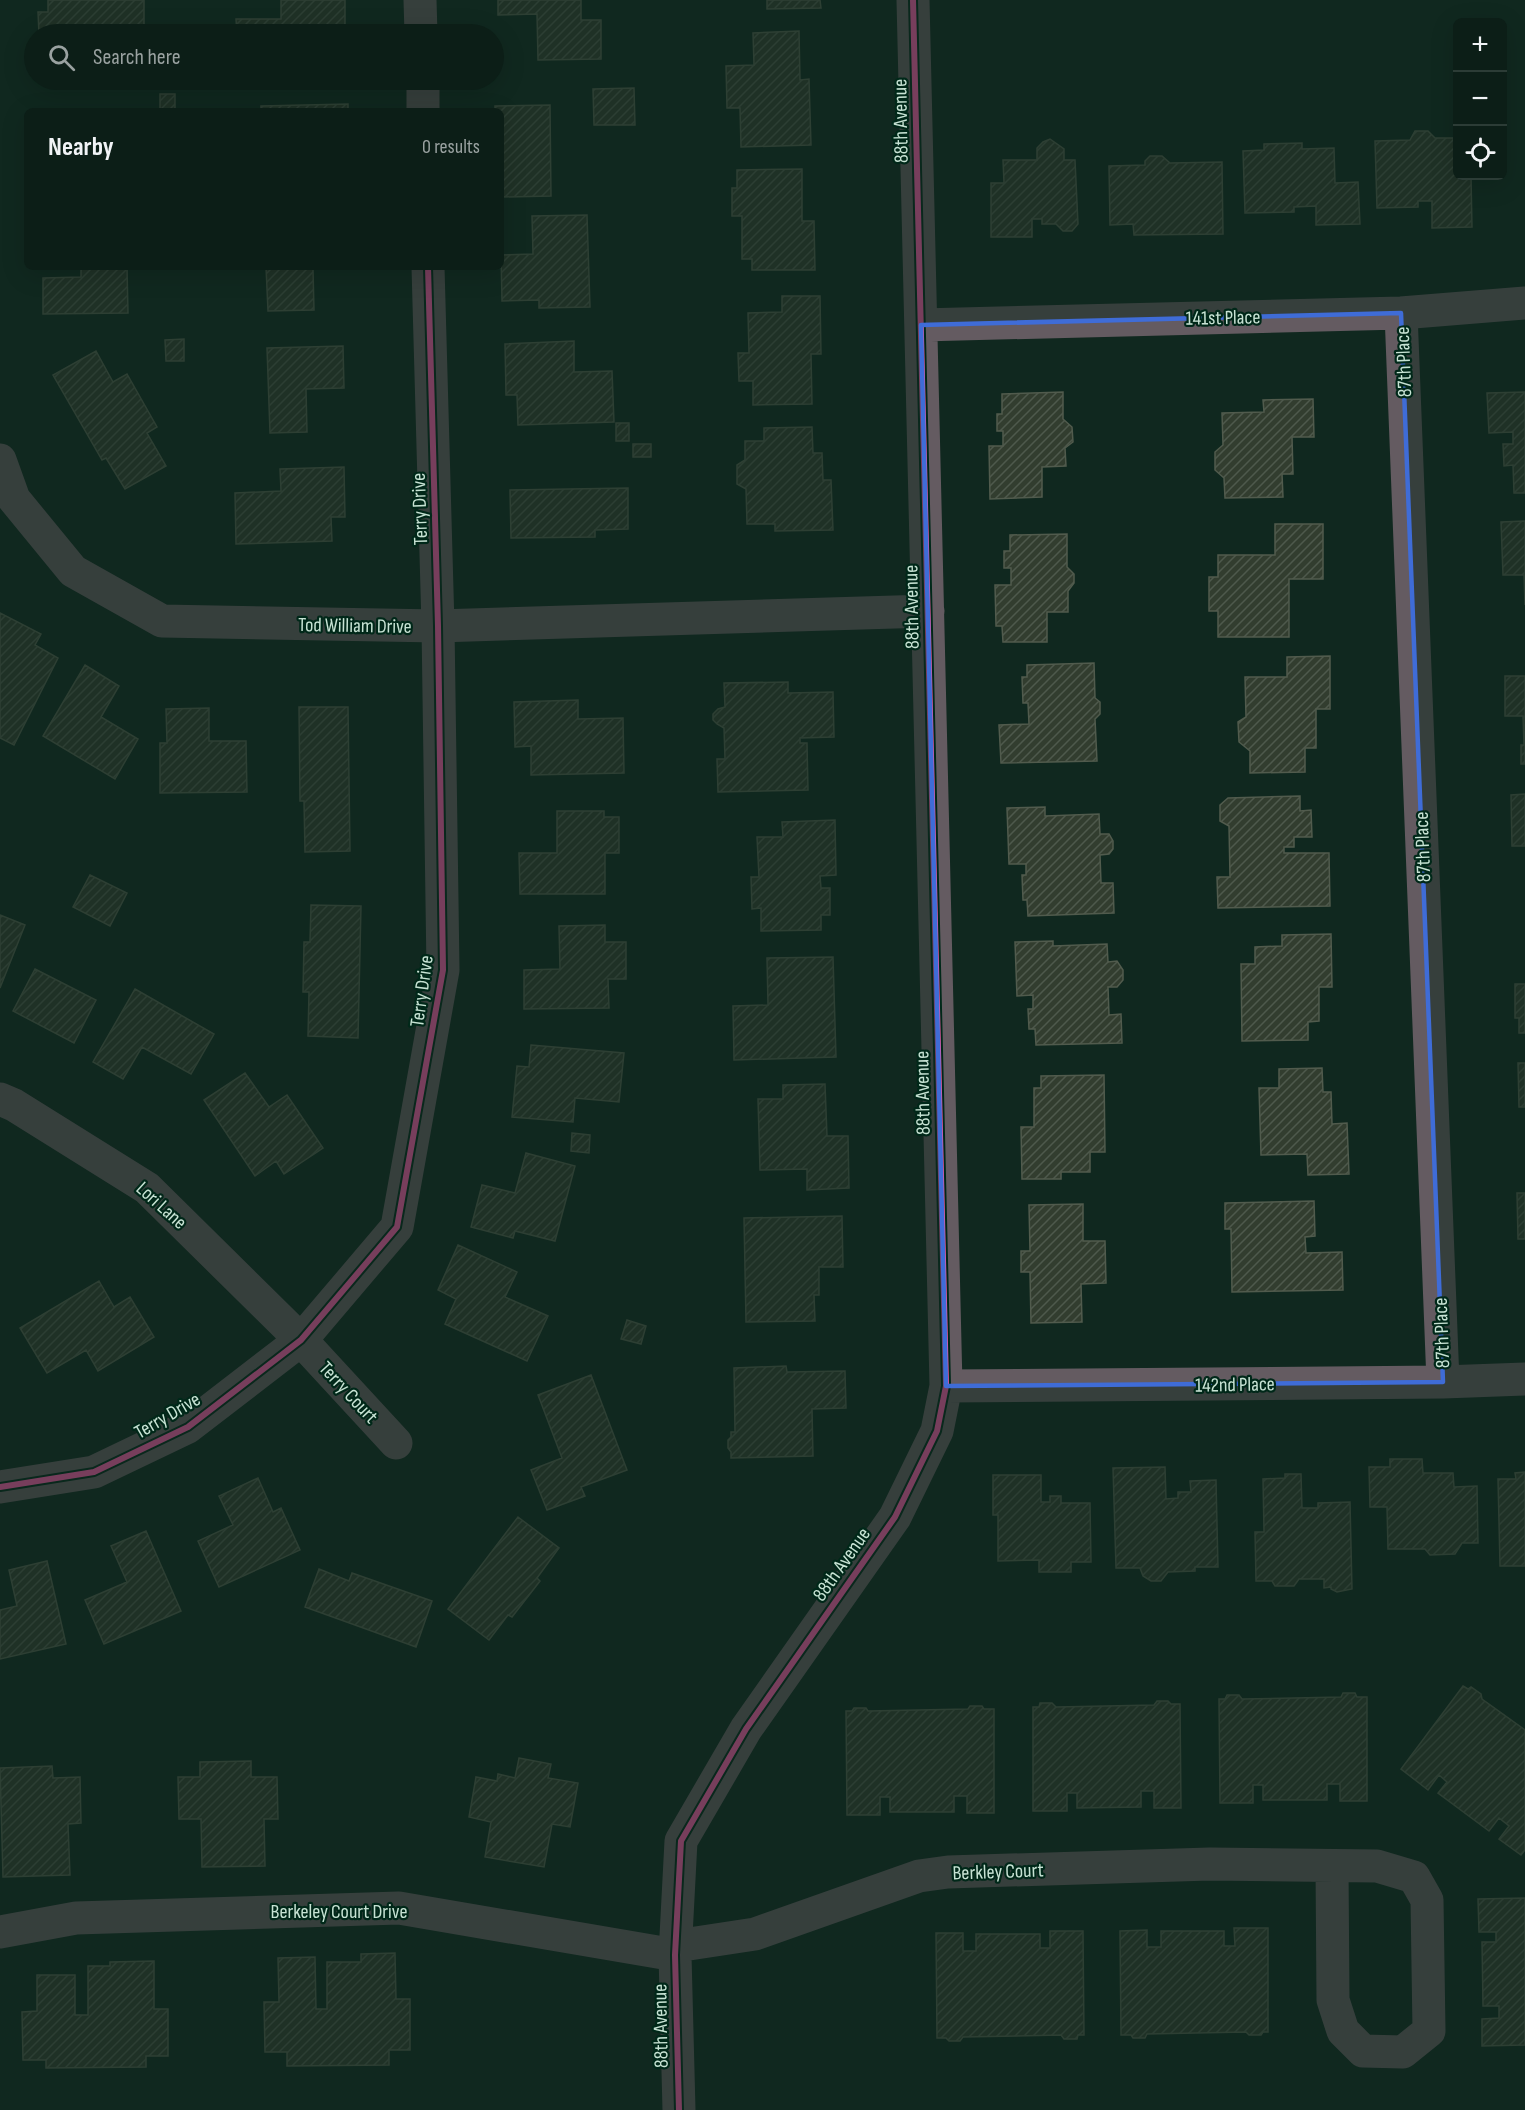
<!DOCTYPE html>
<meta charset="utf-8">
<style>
:root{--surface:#0c1e17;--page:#152720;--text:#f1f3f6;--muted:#9aa2a1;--line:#2c3c36}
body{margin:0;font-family:"Sofia Sans Condensed",sans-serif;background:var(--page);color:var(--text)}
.controls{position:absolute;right:18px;top:18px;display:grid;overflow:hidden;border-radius:9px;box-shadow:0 6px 24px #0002}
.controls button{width:54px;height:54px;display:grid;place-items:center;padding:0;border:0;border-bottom:2px solid var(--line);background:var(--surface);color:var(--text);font:30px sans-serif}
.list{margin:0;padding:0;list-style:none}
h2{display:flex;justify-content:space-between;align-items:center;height:78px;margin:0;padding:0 24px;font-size:26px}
h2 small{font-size:20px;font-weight:400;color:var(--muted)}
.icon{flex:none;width:33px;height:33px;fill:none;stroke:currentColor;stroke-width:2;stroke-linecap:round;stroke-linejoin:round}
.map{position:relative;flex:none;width:1525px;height:2110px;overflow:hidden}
.search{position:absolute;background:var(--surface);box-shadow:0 6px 24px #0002;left:24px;top:24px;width:480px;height:66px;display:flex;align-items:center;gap:15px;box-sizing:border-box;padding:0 21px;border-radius:33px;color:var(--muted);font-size:22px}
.panel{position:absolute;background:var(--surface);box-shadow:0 6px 24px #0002;left:24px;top:108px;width:480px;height:162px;border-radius:9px}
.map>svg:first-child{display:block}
.building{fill:url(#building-hatch);stroke:#515b4d;stroke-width:1.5}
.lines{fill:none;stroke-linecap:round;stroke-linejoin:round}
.street{stroke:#645b61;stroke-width:33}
.cycleway-casing{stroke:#002819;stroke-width:10}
.cycleway{stroke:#f35aa7;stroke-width:6}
.marked{fill:none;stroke:#3f6cd7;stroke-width:4.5;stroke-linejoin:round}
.labels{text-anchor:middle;stroke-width:4.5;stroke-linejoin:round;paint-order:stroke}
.street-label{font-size:20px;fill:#c7e3d4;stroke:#002819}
</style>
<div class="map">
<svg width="1525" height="2110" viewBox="0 0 1525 2110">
<defs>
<pattern id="building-hatch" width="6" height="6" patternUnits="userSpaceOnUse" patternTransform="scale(1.5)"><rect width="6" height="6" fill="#323d2f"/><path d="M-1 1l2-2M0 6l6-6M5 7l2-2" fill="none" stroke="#4e594c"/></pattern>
</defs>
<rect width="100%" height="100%" fill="#10281f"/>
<path class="building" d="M 48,0 L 144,0 L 144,32 L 39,34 L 38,12 L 48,12 Z
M 281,0 L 345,0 L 345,34 L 237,34 L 236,19 L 281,19 Z
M 498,0 L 581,0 L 581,20 L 601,20 L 601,59 L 538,60 L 537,14 L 498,15 Z
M 767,0 L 820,0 L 821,8 L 767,9 Z
M 799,31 L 800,80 L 809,79 L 811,145 L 741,147 L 740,108 L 727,108 L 726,66 L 754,65 L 753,33 Z
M 166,80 L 186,80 L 186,89 L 166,89 Z
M 204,80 L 221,80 L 221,84 L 204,84 Z
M 634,88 L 635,125 L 594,125 L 593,89 Z
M 160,94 L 175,94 L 175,111 L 160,111 Z
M 348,104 L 348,111 L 261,111 L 261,106 Z
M 550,105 L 551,196 L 503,197 L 501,111 L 495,111 L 495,106 Z
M 1415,131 L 1428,131 L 1435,138 L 1458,138 L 1458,176 L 1471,176 L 1472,227 L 1432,228 L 1432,201 L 1418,201 L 1418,207 L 1377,208 L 1375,141 L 1410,140 Z
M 1050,139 L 1064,149 L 1064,160 L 1075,160 L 1078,224 L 1072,231 L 1063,231 L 1056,224 L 1042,224 L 1042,219 L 1032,219 L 1032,237 L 991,237 L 991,183 L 1004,183 L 1003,160 L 1037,160 L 1037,148 L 1043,142 Z
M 1302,143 L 1302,149 L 1334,148 L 1335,183 L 1358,182 L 1360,224 L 1316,225 L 1316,206 L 1294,207 L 1294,212 L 1245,213 L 1243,151 L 1264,150 L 1264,144 Z
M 1150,156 L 1162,156 L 1170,163 L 1222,162 L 1223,234 L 1134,235 L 1133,224 L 1110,225 L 1109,166 L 1145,165 L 1145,161 Z
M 802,169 L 802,221 L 814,221 L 815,270 L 752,270 L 752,259 L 742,259 L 742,216 L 732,216 L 732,188 L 737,188 L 737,170 Z
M 587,215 L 590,307 L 539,308 L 539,300 L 502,301 L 501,255 L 533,254 L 532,216 Z
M 81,267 L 127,267 L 128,313 L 43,314 L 43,278 L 81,277 Z
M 266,267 L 352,267 L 352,268 L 313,269 L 314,310 L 268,311 Z
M 782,296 L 820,296 L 821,354 L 811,354 L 812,404 L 753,405 L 753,381 L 739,381 L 738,353 L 749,353 L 748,313 L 782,312 Z
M 184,339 L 184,361 L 166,361 L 165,340 Z
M 574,341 L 574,372 L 612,371 L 614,422 L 518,425 L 517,395 L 506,395 L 505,344 Z
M 343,346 L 344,388 L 306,389 L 307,432 L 270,433 L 267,348 Z
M 96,351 L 113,382 L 127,374 L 157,427 L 147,433 L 166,466 L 125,489 L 106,458 L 102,460 L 53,375 Z
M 1063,392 L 1063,419 L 1072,427 L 1073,442 L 1065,448 L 1066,466 L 1042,467 L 1042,497 L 990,499 L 989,446 L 1003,446 L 1003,431 L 997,431 L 997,414 L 1002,414 L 1002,394 Z
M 1525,392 L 1525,493 L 1514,493 L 1513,465 L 1504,466 L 1503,444 L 1513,444 L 1513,432 L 1489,433 L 1487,393 Z
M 1313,399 L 1314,437 L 1292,437 L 1293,474 L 1282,474 L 1283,497 L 1225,498 L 1224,478 L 1215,470 L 1215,452 L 1223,445 L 1222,413 L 1264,412 L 1263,400 Z
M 616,423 L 629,423 L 629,441 L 616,441 Z
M 812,427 L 813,453 L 822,453 L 823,480 L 831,480 L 833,530 L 775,531 L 775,524 L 747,524 L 746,489 L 737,484 L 737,465 L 745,460 L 745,441 L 764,441 L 764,428 Z
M 633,444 L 651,444 L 651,457 L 633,457 Z
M 344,467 L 345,517 L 331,517 L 332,541 L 236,544 L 235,493 L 281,491 L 280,469 Z
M 628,488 L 628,529 L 595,530 L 595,537 L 511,538 L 510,490 Z
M 1525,521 L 1525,605 L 1524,575 L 1503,575 L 1501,522 Z
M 1275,524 L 1323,524 L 1323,579 L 1289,579 L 1289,637 L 1218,637 L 1218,611 L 1209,611 L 1209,577 L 1218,577 L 1218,555 L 1275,555 Z
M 1067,534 L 1067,567 L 1074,574 L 1074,583 L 1068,591 L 1068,612 L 1047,612 L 1047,642 L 1003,642 L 1002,626 L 996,626 L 995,585 L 1011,585 L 1011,568 L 1004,568 L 1004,551 L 1010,551 L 1010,535 Z
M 0,613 L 41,634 L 35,645 L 58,658 L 14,745 L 0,738 Z
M 1330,656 L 1330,709 L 1316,709 L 1316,748 L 1305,748 L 1305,772 L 1250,773 L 1250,751 L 1239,742 L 1238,722 L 1246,717 L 1245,677 L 1287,677 L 1287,657 Z
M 1094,663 L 1095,698 L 1100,702 L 1100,714 L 1095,719 L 1097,761 L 1001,763 L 999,725 L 1029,724 L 1028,703 L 1023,703 L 1022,677 L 1027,677 L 1027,665 Z
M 85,665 L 119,686 L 101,717 L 138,739 L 115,779 L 43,736 Z
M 1505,676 L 1525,676 L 1525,764 L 1521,764 L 1521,745 L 1524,745 L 1523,716 L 1505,716 Z
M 788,682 L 788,693 L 833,692 L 834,737 L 800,738 L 800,743 L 807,743 L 808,790 L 718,792 L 717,759 L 725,759 L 724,728 L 717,724 L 713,720 L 713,714 L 718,709 L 725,707 L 724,683 Z
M 578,700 L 578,719 L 623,718 L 624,773 L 531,775 L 531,746 L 515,747 L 514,702 Z
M 299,707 L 348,707 L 350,851 L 305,852 L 304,801 L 300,801 Z
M 209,708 L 209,741 L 246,741 L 247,792 L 160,793 L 160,743 L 167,743 L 166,709 Z
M 1525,794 L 1525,846 L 1512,846 L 1511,795 Z
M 1300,796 L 1300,811 L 1311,810 L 1312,837 L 1294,837 L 1294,847 L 1284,847 L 1284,853 L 1329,853 L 1330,906 L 1218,908 L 1217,877 L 1230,877 L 1229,826 L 1220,821 L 1220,805 L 1228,798 Z
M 1045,807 L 1045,816 L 1099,814 L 1100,834 L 1109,834 L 1113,841 L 1113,849 L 1109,854 L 1100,855 L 1101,883 L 1113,883 L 1114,913 L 1028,916 L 1027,900 L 1023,900 L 1022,875 L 1026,875 L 1026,864 L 1009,864 L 1007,808 Z
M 557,811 L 604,811 L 604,817 L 619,817 L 619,853 L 605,853 L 605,894 L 520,894 L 519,853 L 557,853 Z
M 835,820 L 836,875 L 820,876 L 821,888 L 830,888 L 830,915 L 821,915 L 821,930 L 761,931 L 761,908 L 752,909 L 751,877 L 759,877 L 757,837 L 783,837 L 782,822 Z
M 90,875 L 127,893 L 110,926 L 73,907 Z
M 311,905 L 361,906 L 358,1038 L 308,1036 L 309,992 L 303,992 L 304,942 L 310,942 Z
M 0,915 L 25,925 L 0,988 Z
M 605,925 L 605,942 L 626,942 L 626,979 L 608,979 L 609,1008 L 524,1009 L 524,970 L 560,969 L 559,926 Z
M 1331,934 L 1332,987 L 1319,987 L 1319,1021 L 1308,1022 L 1308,1040 L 1242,1041 L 1241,964 L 1255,964 L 1255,947 L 1282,946 L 1282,935 Z
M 1053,941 L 1053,946 L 1107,944 L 1108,962 L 1117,961 L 1123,970 L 1123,980 L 1117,987 L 1108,987 L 1109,1015 L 1121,1014 L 1122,1043 L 1036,1045 L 1035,1029 L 1029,1029 L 1028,1009 L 1033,1009 L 1033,995 L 1017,996 L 1015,942 Z
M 833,957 L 836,1057 L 734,1060 L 733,1006 L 768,1005 L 767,958 Z
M 35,969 L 96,1000 L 74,1043 L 13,1011 Z
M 1515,984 L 1525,984 L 1525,1033 L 1519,1033 L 1519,1018 L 1515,1018 Z
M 135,989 L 214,1034 L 191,1074 L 142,1047 L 123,1079 L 93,1062 Z
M 531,1045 L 624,1053 L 619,1102 L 575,1098 L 573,1122 L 512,1117 L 517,1066 L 529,1067 Z
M 1518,1063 L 1525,1063 L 1525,1107 L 1519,1107 Z
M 1322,1068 L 1323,1092 L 1331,1092 L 1332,1124 L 1347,1123 L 1349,1174 L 1308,1175 L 1307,1154 L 1261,1155 L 1259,1088 L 1279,1088 L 1279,1069 Z
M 245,1073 L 269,1107 L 287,1095 L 323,1148 L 284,1174 L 276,1161 L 255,1176 L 204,1100 Z
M 1104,1075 L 1105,1152 L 1090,1152 L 1090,1172 L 1061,1172 L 1061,1179 L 1022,1179 L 1021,1127 L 1034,1127 L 1034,1088 L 1041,1088 L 1041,1076 Z
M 825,1084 L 827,1136 L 848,1136 L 849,1188 L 807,1190 L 807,1169 L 760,1170 L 758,1099 L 783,1099 L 783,1085 Z
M 572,1133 L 590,1135 L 589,1153 L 571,1151 Z
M 526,1153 L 575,1166 L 555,1241 L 515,1231 L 513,1238 L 471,1227 L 482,1185 L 515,1193 Z
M 1517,1193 L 1525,1193 L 1525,1239 L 1518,1239 Z
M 1314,1201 L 1315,1236 L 1305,1237 L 1306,1253 L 1342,1252 L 1343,1290 L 1232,1292 L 1231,1229 L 1225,1229 L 1225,1203 Z
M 1083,1204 L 1083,1241 L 1105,1241 L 1106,1283 L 1081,1284 L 1082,1322 L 1031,1323 L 1030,1272 L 1021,1272 L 1021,1251 L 1030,1251 L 1029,1205 Z
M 842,1216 L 843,1267 L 819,1267 L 819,1295 L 814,1295 L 815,1321 L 746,1322 L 744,1218 Z
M 458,1245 L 517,1272 L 505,1297 L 548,1316 L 527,1361 L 445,1324 L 456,1299 L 438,1290 Z
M 99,1281 L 114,1307 L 130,1297 L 154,1337 L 98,1371 L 86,1350 L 47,1373 L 20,1328 Z
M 627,1320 L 646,1326 L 641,1344 L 621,1339 Z
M 786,1366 L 787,1372 L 845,1371 L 846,1408 L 812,1409 L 813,1456 L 731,1458 L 731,1452 L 728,1448 L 728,1440 L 731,1437 L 731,1432 L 735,1432 L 734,1368 Z
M 591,1375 L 627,1470 L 581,1487 L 585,1496 L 547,1510 L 531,1470 L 562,1458 L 538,1395 Z
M 1390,1459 L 1422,1459 L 1423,1473 L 1453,1473 L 1454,1487 L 1477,1486 L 1478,1543 L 1462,1543 L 1455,1554 L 1430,1555 L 1425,1549 L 1388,1549 L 1387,1507 L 1370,1507 L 1369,1467 L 1390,1467 Z
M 1165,1467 L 1166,1499 L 1178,1498 L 1178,1492 L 1191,1492 L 1190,1481 L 1216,1480 L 1218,1567 L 1195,1567 L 1195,1571 L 1168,1572 L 1161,1581 L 1151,1581 L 1143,1576 L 1140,1568 L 1116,1568 L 1113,1468 Z
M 1525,1472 L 1525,1566 L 1500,1566 L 1498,1479 L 1516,1479 L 1515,1473 Z
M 1285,1474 L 1301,1474 L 1302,1508 L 1318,1508 L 1318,1503 L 1350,1502 L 1352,1589 L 1337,1592 L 1331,1589 L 1331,1587 L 1324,1588 L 1324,1579 L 1299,1579 L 1294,1586 L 1275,1586 L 1272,1581 L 1256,1581 L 1255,1532 L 1264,1532 L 1263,1479 L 1285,1478 Z
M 993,1475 L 1041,1475 L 1041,1502 L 1050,1502 L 1050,1496 L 1061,1496 L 1061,1503 L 1090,1503 L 1091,1562 L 1071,1562 L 1071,1572 L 1039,1572 L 1039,1560 L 998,1561 L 998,1515 L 993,1515 Z
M 258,1478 L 273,1512 L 281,1508 L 300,1550 L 219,1587 L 198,1541 L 233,1525 L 219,1496 Z
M 518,1517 L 559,1548 L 537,1578 L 540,1581 L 512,1617 L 508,1615 L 489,1640 L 448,1609 Z
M 146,1531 L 181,1611 L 104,1644 L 85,1600 L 127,1582 L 111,1546 Z
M 47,1561 L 66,1644 L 0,1659 L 0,1610 L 17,1606 L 9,1570 Z
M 319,1569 L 349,1581 L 352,1573 L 432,1601 L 416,1647 L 305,1607 Z
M 1463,1686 L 1468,1689 L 1471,1687 L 1481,1694 L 1482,1699 L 1525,1730 L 1525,1850 L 1521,1855 L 1499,1839 L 1509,1826 L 1499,1818 L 1489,1831 L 1438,1793 L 1447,1782 L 1439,1775 L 1428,1790 L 1401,1769 Z
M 1343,1693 L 1355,1693 L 1357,1697 L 1367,1697 L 1367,1801 L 1340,1801 L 1340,1784 L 1327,1784 L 1327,1800 L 1263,1800 L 1263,1785 L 1253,1785 L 1253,1803 L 1220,1803 L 1219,1699 L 1225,1699 L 1227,1695 L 1239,1695 L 1242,1699 L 1341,1697 Z
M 1157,1701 L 1168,1701 L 1171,1704 L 1180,1704 L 1181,1808 L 1154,1808 L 1154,1791 L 1141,1791 L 1141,1807 L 1077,1808 L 1077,1793 L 1067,1793 L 1067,1811 L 1033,1811 L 1033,1707 L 1039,1707 L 1040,1703 L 1052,1703 L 1056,1707 L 1154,1705 Z
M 970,1706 L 982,1706 L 984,1709 L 994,1709 L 994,1813 L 967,1813 L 967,1796 L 954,1796 L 954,1812 L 890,1812 L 890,1797 L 880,1797 L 880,1815 L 847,1815 L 846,1711 L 852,1711 L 854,1708 L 866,1708 L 868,1711 L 968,1709 Z
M 519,1758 L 551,1764 L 548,1778 L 578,1783 L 570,1827 L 552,1824 L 544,1867 L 485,1857 L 491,1822 L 469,1817 L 476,1777 L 497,1781 L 498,1774 L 515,1778 Z
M 251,1761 L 251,1777 L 277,1777 L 278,1819 L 264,1819 L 265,1866 L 202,1867 L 201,1819 L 179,1819 L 178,1777 L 200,1777 L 200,1762 Z
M 52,1766 L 53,1778 L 80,1777 L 81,1823 L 68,1824 L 70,1875 L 3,1877 L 0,1768 Z
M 1525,1898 L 1525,2045 L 1482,2046 L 1482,2019 L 1499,2018 L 1499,2006 L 1483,2006 L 1482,1942 L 1496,1942 L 1496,1932 L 1479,1932 L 1478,1899 Z
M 1234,1928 L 1268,1928 L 1268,2032 L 1263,2032 L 1261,2035 L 1249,2035 L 1246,2032 L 1147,2034 L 1145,2038 L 1133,2038 L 1131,2035 L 1121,2035 L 1120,1931 L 1147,1930 L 1147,1947 L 1161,1947 L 1161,1931 L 1224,1931 L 1224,1946 L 1235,1946 Z
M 1050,1931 L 1083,1931 L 1084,2035 L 1078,2035 L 1077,2039 L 1064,2039 L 1061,2035 L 963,2037 L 960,2041 L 949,2041 L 946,2038 L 937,2038 L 936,1933 L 963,1933 L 963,1951 L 976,1951 L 976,1934 L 1040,1934 L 1040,1948 L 1050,1948 Z
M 395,1953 L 396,1999 L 410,1999 L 410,2050 L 389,2050 L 389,2065 L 287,2066 L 287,2052 L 265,2052 L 264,2002 L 279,2002 L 278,1958 L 315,1957 L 316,2009 L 327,2009 L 327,1962 L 361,1962 L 361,1954 Z
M 154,1961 L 154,2009 L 168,2009 L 168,2056 L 146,2056 L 146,2067 L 46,2068 L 46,2060 L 23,2060 L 22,2012 L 37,2011 L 37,1975 L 75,1975 L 75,2015 L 88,2015 L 88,1966 L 110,1966 L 110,1962 Z"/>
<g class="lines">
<path class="street" d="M 420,0 L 421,34
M 423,80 L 423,111
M 1401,313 L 1443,1382
M 921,325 L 1401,313 L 1525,303
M 0,460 L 14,499 L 73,571 L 162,621 L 438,626 L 928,611
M 0,1099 L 14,1105 L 147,1188 L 301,1340 L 396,1443
M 946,1386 L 1443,1382 L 1525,1379
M 0,1487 L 94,1472 L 188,1427 L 301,1340 L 397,1227 L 443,970 L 438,626 L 428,267
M 0,1932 L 76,1918 L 399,1908 L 675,1955
M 676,1946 L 755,1934 L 919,1876 L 948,1872 L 1210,1864 L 1377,1866 L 1414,1877 L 1427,1900 L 1429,2031 L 1403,2052 L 1363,2051 L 1343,2031 L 1333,2000 L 1332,1866
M 679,2110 L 675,1955 L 681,1841 L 746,1729 L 895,1517 L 937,1431 L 946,1386 L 913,0"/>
<g class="cycleway-casing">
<path id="cycleway" d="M 0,1487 L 94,1472 L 188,1427 L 301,1340 L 397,1227 L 443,970 L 438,626 L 428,267
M 679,2110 L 675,1955 L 681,1841 L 746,1729 L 895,1517 L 937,1431 L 946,1386 L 913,0"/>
</g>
<use href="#cycleway" class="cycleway"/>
</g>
<path d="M0 0H1525V2110H0ZM 1401,313 L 1443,1382 L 946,1386 L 921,325 Z" fill="#10281f" fill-opacity=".55" fill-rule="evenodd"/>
<path class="marked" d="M 1401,313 L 1443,1382 L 946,1386 L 921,325 Z"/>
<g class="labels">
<g class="street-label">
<text transform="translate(900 121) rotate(-91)" y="7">88th Avenue</text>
<text transform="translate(1223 317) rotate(-1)" y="7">141st Place</text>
<text transform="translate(1403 362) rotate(-92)" y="7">87th Place</text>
<text transform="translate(419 509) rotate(-92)" y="7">Terry Drive</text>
<text transform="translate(911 607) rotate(-91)" y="7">88th Avenue</text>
<text transform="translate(355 625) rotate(1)" y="7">Tod William Drive</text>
<text transform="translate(1422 847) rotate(-92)" y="7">87th Place</text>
<text transform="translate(421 991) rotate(-82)" y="7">Terry Drive</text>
<text transform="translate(922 1093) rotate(-91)" y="7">88th Avenue</text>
<text transform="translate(162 1205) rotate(42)" y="7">Lori Lane</text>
<text transform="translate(1441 1333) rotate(-92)" y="7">87th Place</text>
<text transform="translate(1235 1384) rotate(-1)" y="7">142nd Place</text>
<text transform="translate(349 1392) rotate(47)" y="7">Terry Court</text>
<text transform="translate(167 1415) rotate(-30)" y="7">Terry Drive</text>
<text transform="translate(841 1564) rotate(-55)" y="7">88th Avenue</text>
<text transform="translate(998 1871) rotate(-2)" y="7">Berkley Court</text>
<text x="339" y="1918">Berkeley Court Drive</text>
<text transform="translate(660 2026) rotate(-91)" y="7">88th Avenue</text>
</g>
</g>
</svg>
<div class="controls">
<button>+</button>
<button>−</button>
<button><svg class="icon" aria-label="locate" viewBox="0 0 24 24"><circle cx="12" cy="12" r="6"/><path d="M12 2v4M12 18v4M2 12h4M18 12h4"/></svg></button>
</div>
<div class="search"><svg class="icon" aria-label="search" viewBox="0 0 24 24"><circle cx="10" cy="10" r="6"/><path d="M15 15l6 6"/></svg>Search here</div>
<section class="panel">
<h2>Nearby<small>0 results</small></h2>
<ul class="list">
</ul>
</section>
</div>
